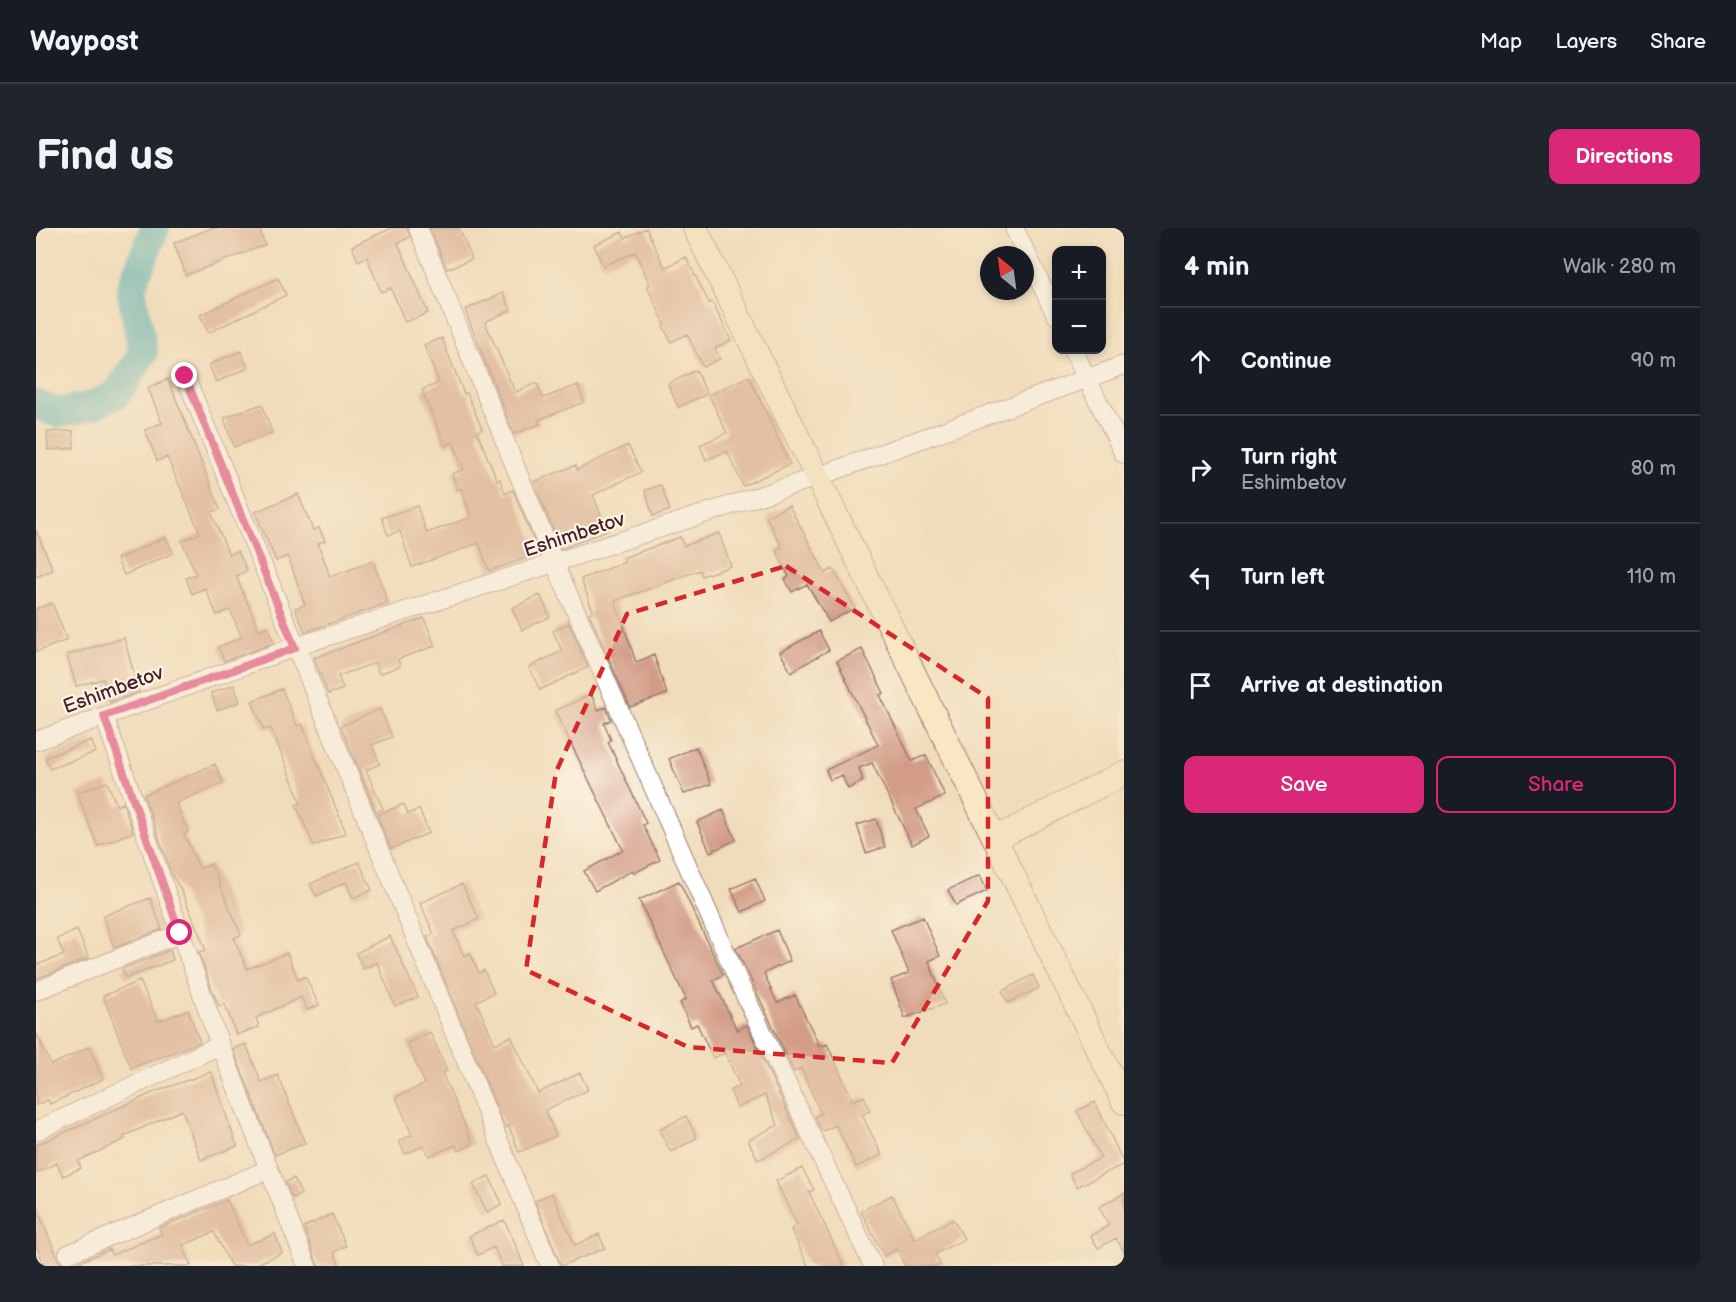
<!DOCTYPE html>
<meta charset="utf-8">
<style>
:root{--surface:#171b24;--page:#20242c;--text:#f1f3f6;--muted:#9ea1a6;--line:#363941;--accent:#db2777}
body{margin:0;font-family:"Balsamiq Sans",sans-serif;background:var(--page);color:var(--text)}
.controls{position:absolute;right:18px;top:18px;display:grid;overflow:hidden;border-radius:12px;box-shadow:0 3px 9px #0003}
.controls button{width:54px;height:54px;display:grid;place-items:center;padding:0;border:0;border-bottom:2px solid var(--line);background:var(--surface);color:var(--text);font:30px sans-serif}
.compass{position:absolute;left:944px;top:18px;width:54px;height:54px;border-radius:50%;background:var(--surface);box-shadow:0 3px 9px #0003;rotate:331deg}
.stop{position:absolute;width:18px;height:18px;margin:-14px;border:4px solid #db2777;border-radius:50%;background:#fff}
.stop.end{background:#db2777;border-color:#fff;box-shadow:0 2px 6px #0008}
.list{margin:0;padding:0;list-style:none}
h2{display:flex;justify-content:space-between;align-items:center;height:78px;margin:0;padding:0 24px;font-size:26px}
h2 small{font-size:20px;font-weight:400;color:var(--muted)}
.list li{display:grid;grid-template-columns:39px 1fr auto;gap:18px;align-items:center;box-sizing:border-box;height:108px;padding:0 24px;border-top:2px solid var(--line)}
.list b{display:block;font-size:22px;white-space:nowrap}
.list p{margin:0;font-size:20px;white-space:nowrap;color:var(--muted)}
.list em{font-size:20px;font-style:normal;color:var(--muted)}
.actions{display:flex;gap:12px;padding:18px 24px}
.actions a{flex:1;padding:14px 0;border:2px solid var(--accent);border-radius:12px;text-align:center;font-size:21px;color:var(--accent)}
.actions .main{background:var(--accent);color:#fff}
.icon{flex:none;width:33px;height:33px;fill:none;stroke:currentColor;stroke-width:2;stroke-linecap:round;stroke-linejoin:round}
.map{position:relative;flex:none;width:1088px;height:1038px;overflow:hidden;border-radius:12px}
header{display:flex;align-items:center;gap:36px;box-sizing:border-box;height:84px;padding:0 30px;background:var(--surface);border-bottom:2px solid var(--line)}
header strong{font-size:28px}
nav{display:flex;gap:33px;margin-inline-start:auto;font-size:21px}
.intro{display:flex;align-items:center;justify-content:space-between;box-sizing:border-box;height:144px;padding:0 36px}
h1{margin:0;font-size:42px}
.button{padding:15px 27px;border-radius:12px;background:var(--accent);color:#fff;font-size:21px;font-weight:700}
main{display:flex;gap:36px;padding:0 36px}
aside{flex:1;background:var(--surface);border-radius:12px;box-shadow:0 3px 9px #0003}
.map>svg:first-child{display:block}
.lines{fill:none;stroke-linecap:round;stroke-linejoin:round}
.river{stroke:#3aaab8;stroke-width:30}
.building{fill:#d29c87}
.street-casing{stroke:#9d7e72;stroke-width:20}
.secondary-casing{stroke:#9d7e72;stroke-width:26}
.street{stroke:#fff;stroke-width:18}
.secondary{stroke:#f9e7c3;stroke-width:24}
.route{stroke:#db2777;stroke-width:8}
.marked{fill:none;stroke:#d62828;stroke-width:4.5;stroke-dasharray:12 8;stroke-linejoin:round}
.labels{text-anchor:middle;stroke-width:4.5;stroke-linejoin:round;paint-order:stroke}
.street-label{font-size:20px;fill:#4a1f2b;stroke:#fcf5e5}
</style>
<header>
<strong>Waypost</strong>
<nav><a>Map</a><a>Layers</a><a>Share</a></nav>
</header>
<div class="intro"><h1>Find us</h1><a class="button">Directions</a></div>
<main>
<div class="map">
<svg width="1088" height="1038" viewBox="0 0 1088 1038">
<rect width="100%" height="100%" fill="#fcf5e5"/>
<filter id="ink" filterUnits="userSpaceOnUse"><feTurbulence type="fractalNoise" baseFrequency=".0167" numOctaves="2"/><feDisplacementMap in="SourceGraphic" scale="12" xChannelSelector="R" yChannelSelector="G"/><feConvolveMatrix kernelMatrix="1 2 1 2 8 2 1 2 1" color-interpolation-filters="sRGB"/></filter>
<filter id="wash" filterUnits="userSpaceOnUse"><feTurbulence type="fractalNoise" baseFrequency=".008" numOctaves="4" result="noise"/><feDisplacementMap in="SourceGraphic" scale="24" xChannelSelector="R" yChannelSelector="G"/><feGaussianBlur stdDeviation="1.35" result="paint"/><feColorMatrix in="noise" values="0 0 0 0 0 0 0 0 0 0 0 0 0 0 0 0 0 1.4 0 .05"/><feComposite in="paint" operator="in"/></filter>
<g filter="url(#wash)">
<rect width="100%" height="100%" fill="#f0dcba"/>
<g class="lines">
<path class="river" d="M 0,176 L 21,185 L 55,178 L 81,166 L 107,125 L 95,60 L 119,0"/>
</g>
<g id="blocks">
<path class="building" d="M 176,0 L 223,0 L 229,17 L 150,47 L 138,15 Z
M 356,0 L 371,0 L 374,9 L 362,15 L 392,85 L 369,94 L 355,60 L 345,64 L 331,29 L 322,33 L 316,18 Z
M 394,0 L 423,0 L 436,31 L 411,41 Z
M 610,0 L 629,40 L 650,29 L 673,75 L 676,74 L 695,112 L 679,120 L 684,131 L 667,139 L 651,106 L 635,114 L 627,98 L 629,96 L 611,58 L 614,57 L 599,24 L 567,38 L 558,17 L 586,4 L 589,10 Z
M 242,50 L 250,67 L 172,105 L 164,87 Z
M 467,65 L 475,82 L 449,94 L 479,164 L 501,155 L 507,170 L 542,157 L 548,174 L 502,192 L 504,196 L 478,206 L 429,82 Z
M 406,110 L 428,166 L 431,165 L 446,201 L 441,204 L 461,252 L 464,251 L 469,266 L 477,262 L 503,326 L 453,343 L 443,315 L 376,339 L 364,303 L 352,307 L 346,290 L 381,278 L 391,305 L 435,289 L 425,260 L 421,262 L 416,246 L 428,241 L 417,214 L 409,218 L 386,162 L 403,155 L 388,117 Z
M 205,123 L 212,140 L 180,154 L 173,137 Z
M 660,142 L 671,166 L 642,179 L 632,156 Z
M 713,148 L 754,236 L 707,258 L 691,223 L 670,232 L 664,217 L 691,205 L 673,167 Z
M 132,151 L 184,281 L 175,284 L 193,327 L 202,323 L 211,343 L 200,348 L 223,402 L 231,398 L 238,415 L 188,433 L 182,419 L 206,409 L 194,382 L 181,387 L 169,360 L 156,366 L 150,350 L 160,346 L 146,313 L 164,305 L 131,229 L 121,233 L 109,202 L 126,195 L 112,160 Z
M 226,176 L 236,205 L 198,219 L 188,190 Z
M 37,203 L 38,220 L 12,222 L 11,204 Z
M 592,217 L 605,244 L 557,267 L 571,302 L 525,321 L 498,254 L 540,237 L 541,242 Z
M 625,257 L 634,282 L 617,288 L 609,262 Z
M 262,266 L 277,302 L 283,300 L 289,313 L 282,315 L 294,349 L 337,333 L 352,375 L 269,404 L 259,380 L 269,377 L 252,328 L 240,333 L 219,284 Z
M 753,277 L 789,345 L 797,341 L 819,380 L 793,394 L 771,356 L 756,364 L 749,351 L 753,349 L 740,322 L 746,319 L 730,289 Z
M 0,302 L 17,342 L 0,349 Z
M 683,305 L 695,338 L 666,348 L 664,342 L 579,373 L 600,434 L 618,427 L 631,466 L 594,479 L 553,385 L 557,383 L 545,351 L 589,334 L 587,330 L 644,309 L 648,318 Z
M 130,309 L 137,325 L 88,347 L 81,331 Z
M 504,367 L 514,389 L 486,402 L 476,380 Z
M 16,375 L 31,412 L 0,424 L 0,381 Z
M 388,390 L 399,418 L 362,431 L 364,438 L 343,446 L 339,435 L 302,448 L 307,461 L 292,466 L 278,430 Z
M 533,395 L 552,439 L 504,462 L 493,439 L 526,423 L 517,403 Z
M 783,403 L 793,422 L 755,444 L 744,424 Z
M 88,410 L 103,464 L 74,474 L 67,451 L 40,458 L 31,427 Z
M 826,421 L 848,465 L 844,467 L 876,533 L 890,527 L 909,568 L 880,581 L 893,608 L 876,617 L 836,535 L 823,540 L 827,553 L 812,561 L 806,547 L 794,552 L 790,542 L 842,517 L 801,433 Z
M 198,457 L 204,474 L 181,482 L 175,465 Z
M 246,461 L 261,498 L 266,496 L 310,605 L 278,618 L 260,577 L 265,575 L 235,500 L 228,502 L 216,473 Z
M 555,466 L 562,482 L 570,479 L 575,492 L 568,495 L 575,512 L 572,514 L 610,595 L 607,597 L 624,632 L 598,645 L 597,642 L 559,663 L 548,643 L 587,622 L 519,483 Z
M 344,481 L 356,509 L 336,517 L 344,536 L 330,542 L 347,581 L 340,584 L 305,498 Z
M 55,512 L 60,524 L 14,541 L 9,530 Z
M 660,519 L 675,556 L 648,566 L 633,531 Z
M 179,536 L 187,555 L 140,575 L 152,604 L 148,606 L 164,641 L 175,636 L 205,707 L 198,710 L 211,741 L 251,725 L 262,752 L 269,748 L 283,777 L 271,782 L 265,769 L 220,790 L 223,799 L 200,807 L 189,776 L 183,778 L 176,762 L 163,724 L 170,722 L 146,664 L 136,647 L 108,567 Z
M 71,554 L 81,578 L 87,575 L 97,604 L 62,618 L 41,565 Z
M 368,576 L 372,586 L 383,581 L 393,605 L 355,621 L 341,587 Z
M 687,582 L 700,612 L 674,624 L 661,594 Z
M 840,591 L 849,619 L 830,625 L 821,597 Z
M 323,634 L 336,662 L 317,670 L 310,654 L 280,668 L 274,656 Z
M 944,647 L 951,663 L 920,677 L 912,662 Z
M 719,650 L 729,673 L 706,684 L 695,661 Z
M 643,653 L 687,747 L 677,752 L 701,802 L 711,797 L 764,911 L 722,932 L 712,912 L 742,897 L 729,867 L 701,880 L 694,862 L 704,858 L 689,825 L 677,830 L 661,796 L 655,799 L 644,775 L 650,771 L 603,672 Z
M 426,656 L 443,691 L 417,703 L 428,728 L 434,725 L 443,745 L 448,742 L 458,765 L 440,773 L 459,816 L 475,808 L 502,865 L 544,845 L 552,862 L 509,882 L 520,908 L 483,924 L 473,898 L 469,900 L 391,709 L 398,706 L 384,675 Z
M 114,670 L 126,701 L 78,720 L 67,688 Z
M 887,689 L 904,728 L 893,733 L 909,776 L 869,790 L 855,752 L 873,745 L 855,702 Z
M 41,702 L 53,730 L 0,751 L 0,737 L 28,727 L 21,711 Z
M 741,702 L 754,733 L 728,745 L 741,775 L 759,767 L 784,819 L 791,816 L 817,873 L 828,868 L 834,883 L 826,887 L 846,927 L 820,939 L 800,897 L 786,903 L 784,901 L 779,888 L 785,886 L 765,840 L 758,844 L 700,720 Z
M 354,708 L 382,769 L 359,778 L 341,734 L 327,741 L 320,725 Z
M 134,722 L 137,732 L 90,750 L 86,741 Z
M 997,747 L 1003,760 L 972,775 L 966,763 Z
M 104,753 L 122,793 L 152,782 L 164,814 L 95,840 L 67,768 Z
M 0,804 L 15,837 L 53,819 L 67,851 L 14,876 L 12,872 L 0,877 Z
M 394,804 L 411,843 L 406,845 L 437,916 L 422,923 L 420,917 L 393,928 L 388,918 L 369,926 L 363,913 L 376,907 L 360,869 L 389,856 L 371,815 Z
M 210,816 L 225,854 L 242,847 L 269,915 L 239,927 L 197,821 Z
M 175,844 L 201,918 L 165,932 L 146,882 L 88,908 L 89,911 L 42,933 L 45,940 L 27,948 L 21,935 L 0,945 L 0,917 L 121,863 Z
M 1059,874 L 1088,936 L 1041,959 L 1034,945 L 1065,930 L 1041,883 Z
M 650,888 L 661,910 L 635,924 L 623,902 Z
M 766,940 L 778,962 L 773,964 L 808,1038 L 772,1038 L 755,1001 L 761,997 L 740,953 Z
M 453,948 L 466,976 L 451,984 L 437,956 Z
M 258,950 L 265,966 L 256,970 L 250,954 Z
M 516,965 L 539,1017 L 563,1006 L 569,1020 L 525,1038 L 499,973 Z
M 1088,965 L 1088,1024 L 1080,1010 L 1062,1020 L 1055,1008 L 1073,997 L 1063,979 Z
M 856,967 L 879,1011 L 917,991 L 928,1011 L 899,1026 L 905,1038 L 869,1038 L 861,1021 L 848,1028 L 825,983 Z
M 191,972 L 211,1017 L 239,1006 L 246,1025 L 216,1038 L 195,1038 L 178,1004 L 147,1017 L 155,1038 L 34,1038 L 74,1021 L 76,1027 L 126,1006 L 123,1000 Z
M 0,978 L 22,1031 L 28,1038 L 9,1038 L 0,1017 Z
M 296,986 L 310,1018 L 298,1024 L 304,1038 L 282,1038 L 268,999 Z
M 468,992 L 477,1011 L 488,1038 L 466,1038 L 458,1019 L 442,1027 L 433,1008 Z"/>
</g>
</g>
<g filter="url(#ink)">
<use href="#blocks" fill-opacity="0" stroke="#9d7e72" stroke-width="1.5"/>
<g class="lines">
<g class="street-casing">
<path id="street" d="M 382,0 L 519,336 L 705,759 L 837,1038
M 978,0 L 1020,87
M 1037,122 L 1088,226
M 149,148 L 514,1038
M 68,488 L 184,817 L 271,1038
M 0,513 L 259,419 L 781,249 L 1088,137
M 0,763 L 145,705
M 0,903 L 184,817
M 32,1026 L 233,941"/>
</g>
<g class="secondary-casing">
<path id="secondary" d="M 659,0 L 1088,874
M 959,611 L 1088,545"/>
</g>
<use href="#street" class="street"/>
<use href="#secondary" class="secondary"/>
</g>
</g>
<g class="lines" filter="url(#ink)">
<path class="route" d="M 144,705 L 68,488 L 259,420 L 149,148"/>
</g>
<path d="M0 0H1088V1038H0ZM 750,338 L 952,470 L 952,673 L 856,835 L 652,819 L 490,742 L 520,544 L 591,386 Z" fill="#f0dcba" fill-opacity=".55" fill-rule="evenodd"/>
<path class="marked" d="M 750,338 L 952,470 L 952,673 L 856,835 L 652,819 L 490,742 L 520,544 L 591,386 Z"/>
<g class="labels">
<g class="street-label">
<text transform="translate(538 306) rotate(-18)" y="7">Eshimbetov</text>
<text transform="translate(77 461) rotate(-20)" y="7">Eshimbetov</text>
</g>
</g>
</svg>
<div class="controls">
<button>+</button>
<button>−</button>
</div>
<svg class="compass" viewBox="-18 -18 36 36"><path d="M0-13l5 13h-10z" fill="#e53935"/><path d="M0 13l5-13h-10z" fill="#9ea1a6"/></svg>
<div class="stop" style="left:144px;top:705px"></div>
<div class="stop end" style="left:149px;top:148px"></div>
</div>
<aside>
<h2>4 min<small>Walk · 280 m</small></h2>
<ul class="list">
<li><svg class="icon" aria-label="ahead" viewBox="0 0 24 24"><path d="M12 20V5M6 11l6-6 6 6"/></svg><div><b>Continue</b></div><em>90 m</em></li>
<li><svg class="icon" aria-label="right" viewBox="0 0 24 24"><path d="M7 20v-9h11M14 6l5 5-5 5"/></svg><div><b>Turn right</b><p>Eshimbetov</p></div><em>80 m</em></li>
<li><svg class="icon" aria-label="left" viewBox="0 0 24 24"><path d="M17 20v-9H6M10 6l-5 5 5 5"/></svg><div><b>Turn left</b></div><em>110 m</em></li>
<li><svg class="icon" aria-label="arrive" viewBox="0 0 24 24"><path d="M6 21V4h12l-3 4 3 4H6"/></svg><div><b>Arrive at destination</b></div></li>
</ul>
<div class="actions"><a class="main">Save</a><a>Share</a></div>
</aside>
</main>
